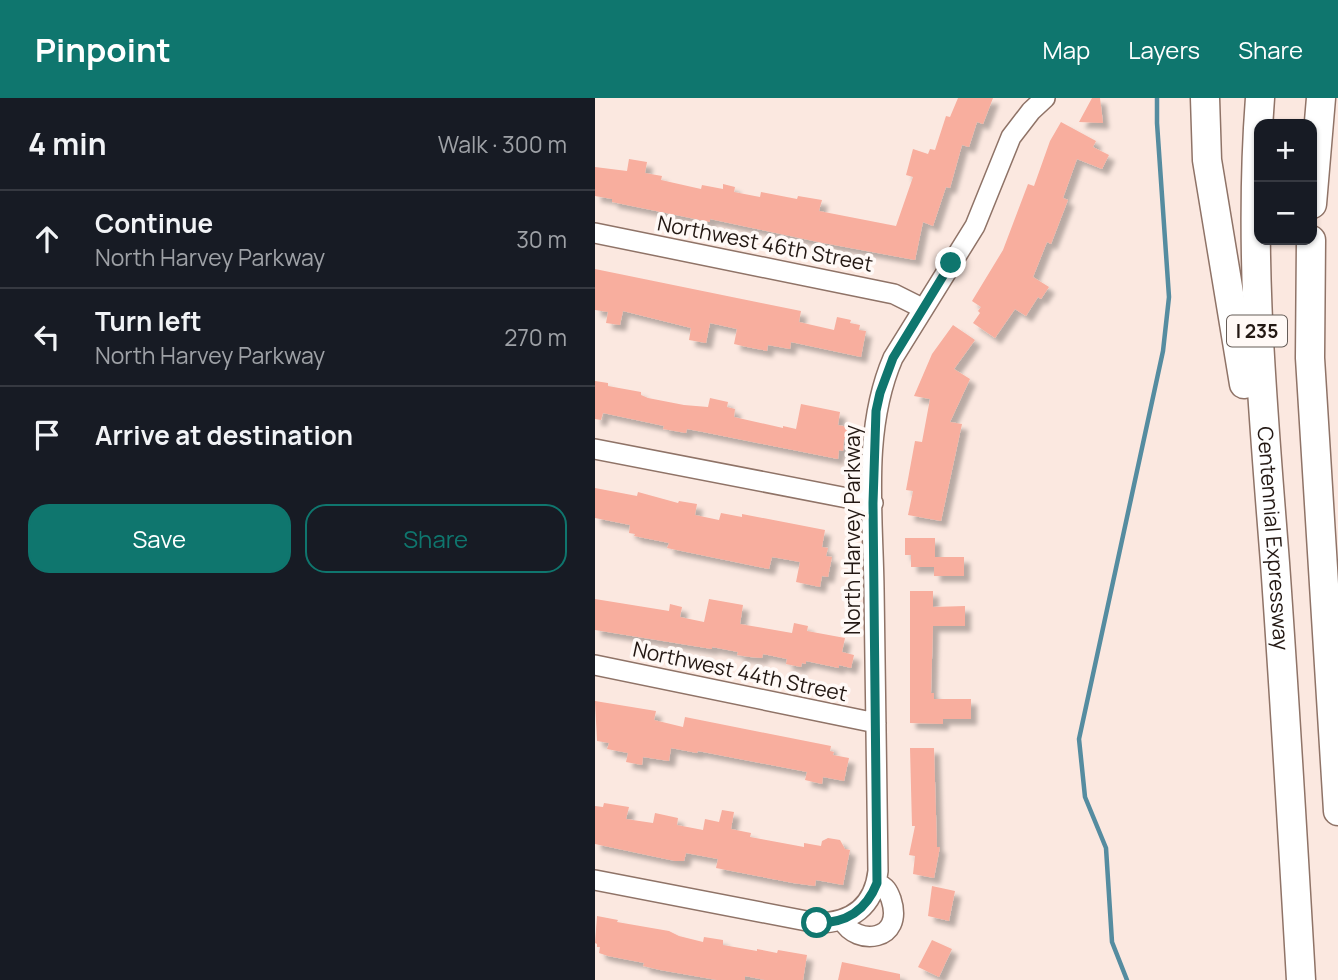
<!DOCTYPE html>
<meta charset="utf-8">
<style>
:root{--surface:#171b24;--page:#242831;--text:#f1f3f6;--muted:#9ea1a6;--line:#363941;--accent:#0f766e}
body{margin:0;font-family:Manrope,sans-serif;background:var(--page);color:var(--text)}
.controls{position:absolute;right:21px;top:21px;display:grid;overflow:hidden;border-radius:14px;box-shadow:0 2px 5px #0004}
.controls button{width:63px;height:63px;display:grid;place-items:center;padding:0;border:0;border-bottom:2px solid var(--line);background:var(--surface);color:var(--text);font:35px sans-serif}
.stop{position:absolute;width:21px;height:21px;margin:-16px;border:5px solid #0f766e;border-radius:50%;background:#fff}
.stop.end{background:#0f766e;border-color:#fff;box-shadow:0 2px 7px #0008}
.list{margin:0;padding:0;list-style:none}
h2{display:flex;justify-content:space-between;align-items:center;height:91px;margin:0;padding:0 28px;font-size:30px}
h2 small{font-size:23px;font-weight:400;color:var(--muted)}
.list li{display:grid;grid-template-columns:46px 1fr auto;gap:21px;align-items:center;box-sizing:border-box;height:98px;padding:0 28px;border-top:2px solid var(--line)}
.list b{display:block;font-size:26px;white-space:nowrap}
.list p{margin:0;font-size:23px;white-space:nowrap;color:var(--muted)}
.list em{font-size:23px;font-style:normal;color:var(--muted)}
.actions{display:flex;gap:14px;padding:21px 28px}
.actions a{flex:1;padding:16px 0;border:2px solid var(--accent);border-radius:21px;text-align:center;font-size:24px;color:var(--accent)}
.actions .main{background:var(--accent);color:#fff}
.icon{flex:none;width:38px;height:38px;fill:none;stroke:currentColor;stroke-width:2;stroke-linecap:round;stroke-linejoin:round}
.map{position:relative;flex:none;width:743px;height:882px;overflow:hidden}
header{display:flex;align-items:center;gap:42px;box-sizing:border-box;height:98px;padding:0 35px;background:var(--accent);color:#fff}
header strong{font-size:33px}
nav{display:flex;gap:38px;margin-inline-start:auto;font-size:24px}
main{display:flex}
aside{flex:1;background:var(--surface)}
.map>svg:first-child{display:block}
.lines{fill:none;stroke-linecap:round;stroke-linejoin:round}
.stream{stroke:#558ca0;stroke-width:4.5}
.building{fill:#f8ae9e;filter:url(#shadow)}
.minor-casing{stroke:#8f7367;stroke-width:22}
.highway-casing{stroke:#8f7367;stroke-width:31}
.minor{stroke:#fff;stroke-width:19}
.highway{stroke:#fff;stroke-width:28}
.route{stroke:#0f766e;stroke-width:9}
.labels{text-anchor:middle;stroke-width:7;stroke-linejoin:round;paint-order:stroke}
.shield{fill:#fff9f6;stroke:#655c57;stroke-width:2}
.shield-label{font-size:19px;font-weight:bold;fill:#231813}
.street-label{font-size:21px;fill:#231813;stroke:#fff9f6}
</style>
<header>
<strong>Pinpoint</strong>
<nav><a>Map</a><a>Layers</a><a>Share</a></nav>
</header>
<main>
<aside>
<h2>4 min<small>Walk · 300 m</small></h2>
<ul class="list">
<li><svg class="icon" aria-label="ahead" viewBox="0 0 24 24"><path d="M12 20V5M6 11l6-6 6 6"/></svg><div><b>Continue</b><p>North Harvey Parkway</p></div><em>30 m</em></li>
<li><svg class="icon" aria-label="left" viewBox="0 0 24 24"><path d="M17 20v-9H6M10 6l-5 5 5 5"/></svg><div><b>Turn left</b><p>North Harvey Parkway</p></div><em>270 m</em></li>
<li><svg class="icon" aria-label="arrive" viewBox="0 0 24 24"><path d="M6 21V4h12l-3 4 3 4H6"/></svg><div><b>Arrive at destination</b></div></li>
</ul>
<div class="actions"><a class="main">Save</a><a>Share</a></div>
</aside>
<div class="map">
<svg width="743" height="882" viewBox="0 0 743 882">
<defs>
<filter id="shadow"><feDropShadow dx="6" dy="6" stdDeviation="2" flood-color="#0004"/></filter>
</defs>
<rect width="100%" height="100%" fill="#fbe8e0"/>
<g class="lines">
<path class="stream" d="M 532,882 L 517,844 L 511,750 L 490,699 L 484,641 L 568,253 L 574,199 L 562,25 L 562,0"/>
</g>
<path class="building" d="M 363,0 L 398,0 L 388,26 L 382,24 L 374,49 L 367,47 L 355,90 L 351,89 L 338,128 L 328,124 L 320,162 L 223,144 L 115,121 L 115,124 L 17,104 L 17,101 L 0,98 L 0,69 L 32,73 L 34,61 L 52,64 L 50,75 L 67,78 L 66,82 L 106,91 L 107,87 L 128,91 L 128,86 L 140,89 L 139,94 L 165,99 L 166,94 L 202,101 L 203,98 L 227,102 L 224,113 L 301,128 L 318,79 L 311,77 L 318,51 L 333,56 L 335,51 L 340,52 L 351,18 L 355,19 Z
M 497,0 L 505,0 L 508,25 L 484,24 Z
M 466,24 L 501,43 L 498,49 L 514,57 L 507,71 L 482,61 L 468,100 L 473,102 L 456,146 L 452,144 L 438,179 L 454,189 L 446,201 L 443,199 L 431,218 L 420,211 L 400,240 L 378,225 L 385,215 L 383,213 L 386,209 L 377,203 L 408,152 L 433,86 L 439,88 L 455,43 Z
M 0,171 L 206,213 L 204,224 L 239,232 L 242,219 L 256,222 L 255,225 L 265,227 L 264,232 L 271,233 L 266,259 L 196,244 L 195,251 L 173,247 L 172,253 L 152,249 L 139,246 L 142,231 L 115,225 L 111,245 L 94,242 L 96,230 L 28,213 L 25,227 L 11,225 L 13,214 L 0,212 Z
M 358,227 L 380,242 L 359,271 L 375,281 L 355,324 L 367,326 L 346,423 L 313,417 L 318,393 L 311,392 L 320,343 L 327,344 L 335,301 L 319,298 L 337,256 Z
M 0,283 L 13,285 L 13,288 L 46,294 L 46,297 L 53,300 L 89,307 L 113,309 L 115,300 L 133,304 L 132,309 L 140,311 L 139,319 L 188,330 L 188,328 L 201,331 L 206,306 L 245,314 L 243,327 L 253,329 L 252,341 L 249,341 L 248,353 L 244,352 L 243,361 L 108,334 L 92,331 L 91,335 L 68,331 L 69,328 L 8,315 L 6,322 L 0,321 Z
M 0,390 L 42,398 L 43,394 L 83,405 L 84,403 L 102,406 L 100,417 L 124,422 L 126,415 L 147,419 L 147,416 L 230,432 L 227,449 L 233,450 L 231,458 L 237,459 L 233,479 L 227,478 L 225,489 L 201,484 L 205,464 L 177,459 L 174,471 L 72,450 L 74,445 L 39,438 L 40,436 L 34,435 L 35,427 L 0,420 Z
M 310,440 L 340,440 L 340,459 L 369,459 L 369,478 L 339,478 L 339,469 L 316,469 L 316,457 L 310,457 Z
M 315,493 L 338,493 L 338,509 L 370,508 L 370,528 L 338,528 L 336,595 L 339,595 L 339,601 L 376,601 L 376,621 L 348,621 L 348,626 L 315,625 Z
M 0,501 L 68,512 L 74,513 L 75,506 L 87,509 L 85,519 L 109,524 L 114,501 L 148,507 L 145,526 L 197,535 L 199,525 L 213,528 L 212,533 L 250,540 L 247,554 L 259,557 L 256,570 L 244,567 L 244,570 L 211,563 L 211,566 L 207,565 L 206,569 L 191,566 L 192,561 L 168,556 L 167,560 L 155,559 L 142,557 L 143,554 L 117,549 L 117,551 L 0,532 Z
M 0,603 L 61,613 L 59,622 L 88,629 L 90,619 L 236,648 L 235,653 L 239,654 L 238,657 L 254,660 L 249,683 L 228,679 L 227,686 L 210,682 L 212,674 L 103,653 L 102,655 L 76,650 L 74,663 L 48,659 L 47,667 L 31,664 L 33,655 L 12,651 L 14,645 L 2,643 Z
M 315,650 L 339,650 L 342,749 L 345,749 L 339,780 L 318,776 L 320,758 L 314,757 L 320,728 L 317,728 Z
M 9,705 L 34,709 L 31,721 L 58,725 L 60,715 L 83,720 L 82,727 L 108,732 L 110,721 L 124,724 L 127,712 L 139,714 L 136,731 L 156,735 L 155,739 L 209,749 L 209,745 L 226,748 L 227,743 L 233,740 L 245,742 L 250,751 L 255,752 L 248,787 L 221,782 L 220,788 L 198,785 L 121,770 L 123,761 L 91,755 L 89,763 L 80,763 L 0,746 L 0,708 L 8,709 Z
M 337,788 L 360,793 L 354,823 L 333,818 Z
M 2,818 L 23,822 L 22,824 L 74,833 L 84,838 L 108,844 L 109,839 L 128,842 L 128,847 L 162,853 L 162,851 L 182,855 L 183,852 L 212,857 L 208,882 L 170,882 L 150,878 L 150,882 L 122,882 L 65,872 L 48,868 L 49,865 L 13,858 L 4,855 L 5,849 L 2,849 L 2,846 L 0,845 Z
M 337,842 L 357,851 L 344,879 L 323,869 Z
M 247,864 L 305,876 L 305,882 L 243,882 Z"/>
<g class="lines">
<g class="minor-casing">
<path id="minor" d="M 0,135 L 299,196 L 327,210
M 0,351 L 278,405
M 0,567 L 281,625
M 0,782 L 222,825 C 256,825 279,809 283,773 C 282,679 281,585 279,491 C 278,414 267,332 298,260 L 380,128 L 416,39 L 436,13 L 450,0
M 248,823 C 261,848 310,844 296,801 C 293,793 291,789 282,785"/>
</g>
<g class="highway-casing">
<g id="highway">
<path d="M 610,0 L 612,62 L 649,286"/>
<path id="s1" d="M 665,0 C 653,155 668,310 680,465 C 690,604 698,743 706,882"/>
<path d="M 717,106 L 726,0"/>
<path d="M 716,142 L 715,260 L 743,713"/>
</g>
</g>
<use href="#minor" class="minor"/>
<use href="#highway" class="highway"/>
</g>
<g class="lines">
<path class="route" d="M 222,825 C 251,825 271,813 282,785 L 278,405 L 281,313 L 285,295 L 298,260 L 356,165"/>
</g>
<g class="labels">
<rect class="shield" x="632" y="217.5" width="60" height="31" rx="5"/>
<g class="shield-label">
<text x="662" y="240">I 235</text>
</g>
<g class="street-label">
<text transform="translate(170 146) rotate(11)" y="7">Northwest 46th Street</text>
<text transform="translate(258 432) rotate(-90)" y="7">North Harvey Parkway</text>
<text dy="7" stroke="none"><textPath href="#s1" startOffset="441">Centennial Expressway</textPath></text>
<text transform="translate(145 574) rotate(12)" y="7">Northwest 44th Street</text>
</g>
</g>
</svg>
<div class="controls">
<button>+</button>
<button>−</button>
</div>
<div class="stop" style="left:222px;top:825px"></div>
<div class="stop end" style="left:356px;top:165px"></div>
</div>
</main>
